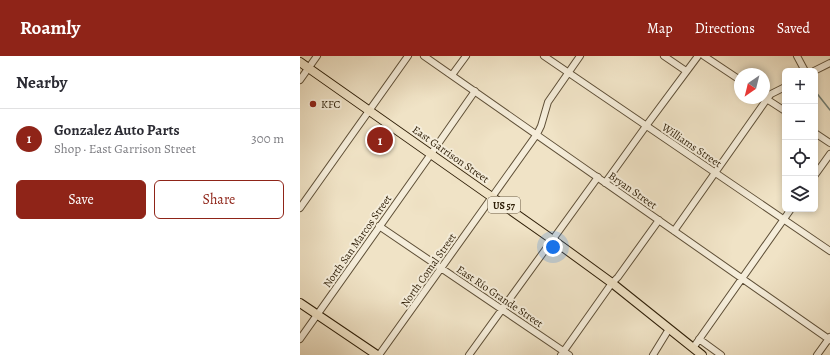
<!DOCTYPE html>
<meta charset="utf-8">
<style>
:root{--surface:#fff;--page:#f7f7f7;--text:#2b2b33;--muted:#7c7c81;--line:#e1e1e2;--accent:#8f2418}
body{margin:0;font-family:Alegreya,serif;background:var(--page);color:var(--text)}
.controls{position:absolute;right:12px;top:12px;display:grid;overflow:hidden;border-radius:6px;box-shadow:0 2px 6px #0003}
.controls button{width:36px;height:36px;display:grid;place-items:center;padding:0;border:0;border-bottom:1px solid var(--line);background:var(--surface);color:var(--text);font:20px sans-serif}
.compass{position:absolute;left:434px;top:12px;width:36px;height:36px;border-radius:50%;background:var(--surface);box-shadow:0 2px 6px #0003;rotate:215deg}
.you{position:absolute;left:253px;top:191px;width:14px;height:14px;margin:-10px;border:3px solid #fff;border-radius:50%;background:#1a73e8;box-shadow:0 0 0 6px #1a73e833}
.badge{display:grid;place-items:center;width:26px;height:26px;border-radius:50%;background:var(--accent);color:#fff;font-size:13px;font-weight:700}
.pin{position:absolute;translate:-50% -50%;border:2px solid #fff;box-shadow:0 1px 4px #0006}
.list{margin:0;padding:0;list-style:none}
h2{display:flex;justify-content:space-between;align-items:center;height:52px;margin:0;padding:0 16px;font-size:17px}
h2 small{font-size:13px;font-weight:400;color:var(--muted)}
.list li{display:grid;grid-template-columns:26px 1fr auto;gap:12px;align-items:center;box-sizing:border-box;height:60px;padding:0 16px;border-top:1px solid var(--line)}
.list b{display:block;font-size:15px;white-space:nowrap}
.list p{margin:0;font-size:13px;white-space:nowrap;color:var(--muted)}
.list em{font-size:13px;font-style:normal;color:var(--muted)}
.actions{display:flex;gap:8px;padding:12px 16px}
.actions a{flex:1;padding:9px 0;border:1px solid var(--accent);border-radius:6px;text-align:center;font-size:14px;color:var(--accent)}
.actions .main{background:var(--accent);color:#fff}
.icon{flex:none;width:22px;height:22px;fill:none;stroke:currentColor;stroke-width:2;stroke-linecap:round;stroke-linejoin:round}
.map{position:relative;flex:none;width:530px;height:299px;overflow:hidden}
header{display:flex;align-items:center;gap:24px;box-sizing:border-box;height:56px;padding:0 20px;background:var(--accent);color:#fff}
header strong{font-size:19px}
nav{display:flex;gap:22px;margin-inline-start:auto;font-size:14px}
main{display:flex}
aside{flex:1;background:var(--surface)}
.map>svg:first-child{display:block}
.lines{fill:none;stroke-linecap:round;stroke-linejoin:round}
.stream{stroke:#707d73;stroke-width:1.5}
.minor-casing{stroke:#5e4f37;stroke-width:8}
.major-casing{stroke:#2e1e07;stroke-width:10}
.minor{stroke:#f5edda;stroke-width:6}
.major{stroke:#f0e3c6;stroke-width:8}
.poi-dot{fill:#8f2418;stroke:#f5edda;stroke-width:1.5}
.labels{text-anchor:middle;stroke-width:4;stroke-linejoin:round;paint-order:stroke}
.shield{fill:#f5edda;stroke:#6a5c46;stroke-width:1}
.shield-label{font-size:10px;font-weight:bold;fill:#2e1e07}
.poi-label{font-size:11px;fill:#2e1e07;stroke:#f5edda;text-anchor:start}
.street-label{font-size:11px;fill:#2e1e07;stroke:#f5edda}
</style>
<header>
<strong>Roamly</strong>
<nav><a>Map</a><a>Directions</a><a>Saved</a></nav>
</header>
<main>
<aside>
<h2>Nearby<small></small></h2>
<ul class="list">
<li><span class="badge">1</span><div><b>Gonzalez Auto Parts</b><p>Shop · East Garrison Street</p></div><em>300 m</em></li>
</ul>
<div class="actions"><a class="main">Save</a><a>Share</a></div>
</aside>
<div class="map">
<svg width="530" height="299" viewBox="0 0 530 299">
<rect width="100%" height="100%" fill="#f0e3c6"/>
<filter id="stains"><feTurbulence type="fractalNoise" baseFrequency=".005" numOctaves="4"/><feColorMatrix values="0 0 0 0 .2 0 0 0 0 .09 0 0 0 0 .02 0 0 0 .5 -.17"/></filter>
<radialGradient id="worn" r=".72"><stop offset=".6" stop-color="#630" stop-opacity="0"/><stop offset="1" stop-color="#630" stop-opacity=".3"/></radialGradient>
<g class="lines">
<path class="stream" d="M 515,35 L 530,54"/>
<g class="minor-casing">
<path id="minor" d="M 124,0 L 530,284
M 244,0 L 530,195
M 364,0 L 386,15
M 404,0 L 440,24
M 497,0 L 505,15
M 514,15 L 530,7
M 152,19 L 166,0
M 0,24 L 17,0
M 465,42 L 485,55
M 515,77 L 530,87
M 515,119 L 530,98
M 305,127 L 346,70 L 398,0
M 0,152 L 108,0
M 79,170 L 269,299
M 374,175 L 467,43 L 471,38 L 485,31
M 0,283 L 131,98 L 175,35
M 399,283 L 421,299
M 393,292 L 491,153
M 79,299 L 237,78 L 241,70 L 248,46 L 280,0
M 169,299 L 298,121
M 261,299 L 312,227 L 318,221 L 359,164
M 353,299 L 369,273
M 517,299 L 530,281"/>
</g>
<g class="major-casing">
<path id="major" d="M 0,6 L 253,184 L 312,227 L 402,299
M 0,247 L 77,299"/>
</g>
<use href="#minor" class="minor"/>
<use href="#major" class="major"/>
</g>
<circle class="poi-dot" cx="13" cy="48" r="4"/>
<g class="labels">
<rect class="shield" x="188" y="141" width="32" height="16" rx="3"/>
<g class="shield-label">
<text x="204" y="153">US 57</text>
</g>
<g class="poi-label">
<text x="21" y="52">KFC</text>
</g>
<g class="street-label">
<text transform="translate(392 89) rotate(34)" y="4">Williams Street</text>
<text transform="translate(151 98) rotate(35)" y="4">East Garrison Street</text>
<text transform="translate(333 134) rotate(35)" y="4">Bryan Street</text>
<text transform="translate(57 185) rotate(-55)" y="4">North San Marcos Street</text>
<text transform="translate(128 214) rotate(-55)" y="4">North Comal Street</text>
<text transform="translate(200 240) rotate(34)" y="4">East Río Grande Street</text>
</g>
</g>
<rect width="100%" height="100%" filter="url(#stains)"/>
<rect width="100%" height="100%" fill="url(#worn)"/>
</svg>
<div class="controls">
<button>+</button>
<button>−</button>
<button><svg class="icon" aria-label="locate" viewBox="0 0 24 24"><circle cx="12" cy="12" r="6"/><path d="M12 2v4M12 18v4M2 12h4M18 12h4"/></svg></button>
<button><svg class="icon" aria-label="layers" viewBox="0 0 24 24"><path d="M12 4l9 5-9 5-9-5zM3 14l9 5 9-5"/></svg></button>
</div>
<svg class="compass" viewBox="-18 -18 36 36"><path d="M0-13l5 13h-10z" fill="#e53935"/><path d="M0 13l5-13h-10z" fill="#7c7c81"/></svg>
<div class="you"></div>
<div class="pin badge" style="left:80px;top:84px">1</div>
</div>
</main>
